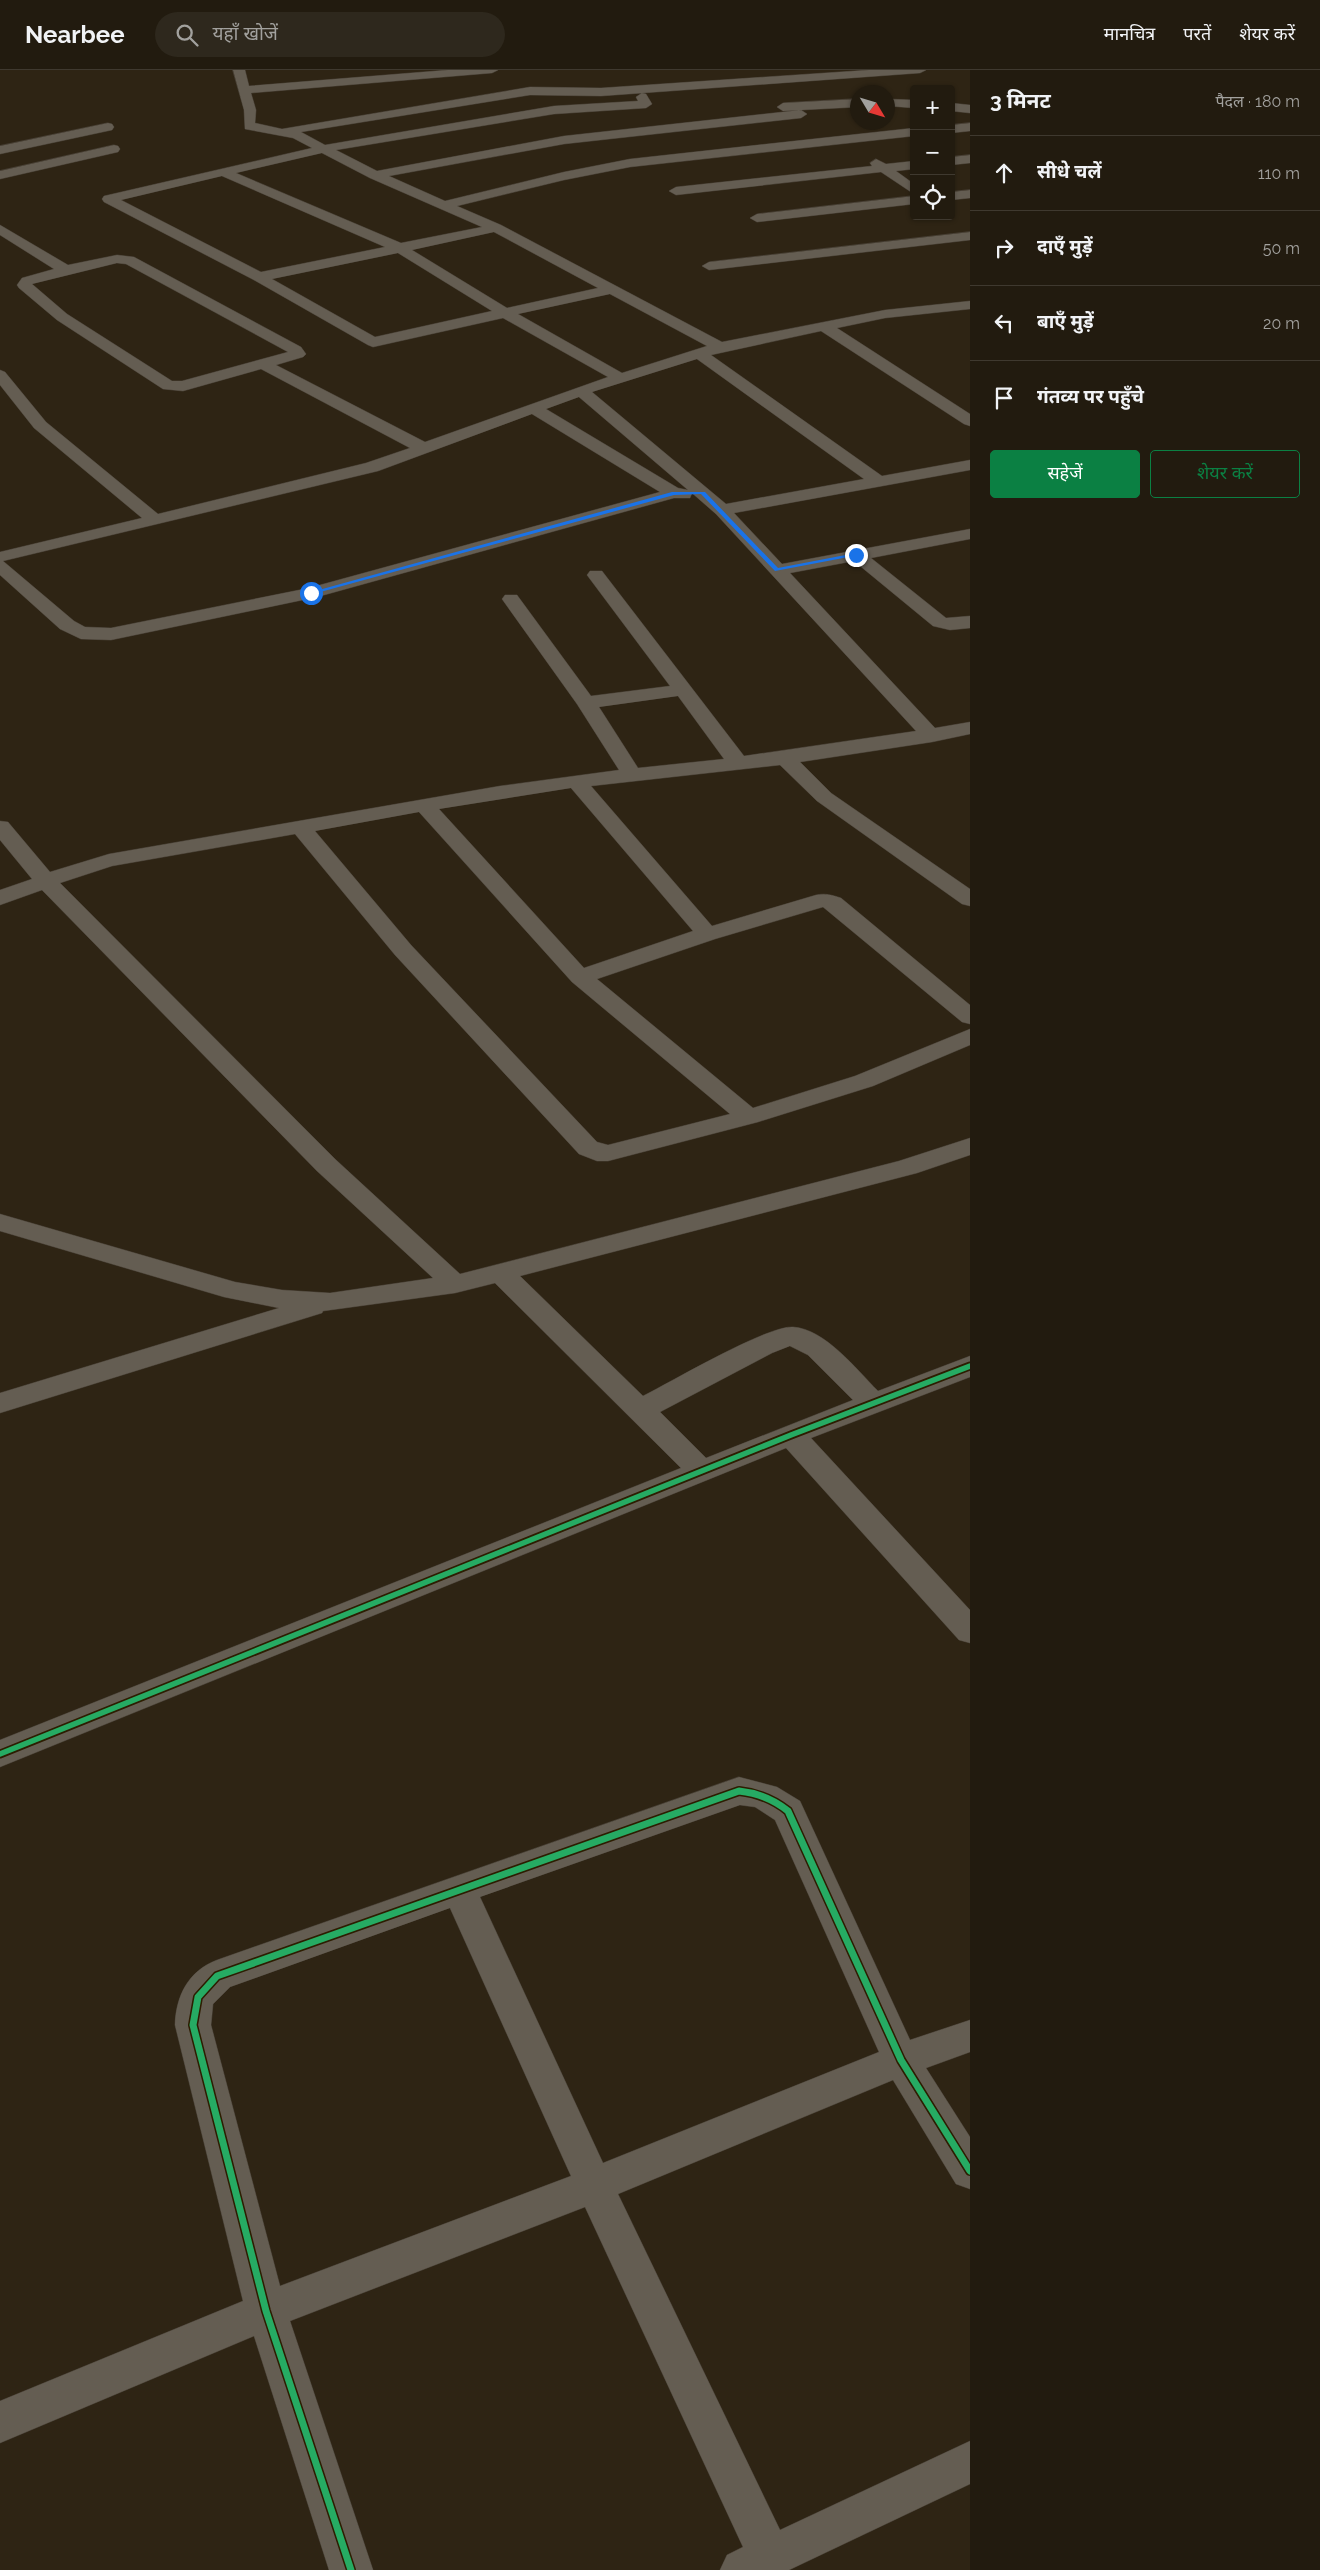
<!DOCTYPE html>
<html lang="hi">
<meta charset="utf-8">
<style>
:root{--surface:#221b0f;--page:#2e281d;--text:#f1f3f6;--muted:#a2a19e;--line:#3f392f;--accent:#0b8043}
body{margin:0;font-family:Raleway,"Noto Sans Devanagari",sans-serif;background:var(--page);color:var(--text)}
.controls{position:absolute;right:15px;top:15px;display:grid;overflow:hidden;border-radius:5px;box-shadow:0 1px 4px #0004}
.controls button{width:45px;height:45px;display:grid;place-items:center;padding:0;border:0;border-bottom:1px solid var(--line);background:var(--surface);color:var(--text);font:25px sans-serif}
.compass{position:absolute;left:850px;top:15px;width:45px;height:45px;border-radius:50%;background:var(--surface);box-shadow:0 1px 4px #0004;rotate:128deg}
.stop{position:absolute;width:15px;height:15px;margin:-11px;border:4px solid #1a73e8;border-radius:50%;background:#fff}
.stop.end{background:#1a73e8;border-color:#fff;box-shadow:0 1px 5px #0008}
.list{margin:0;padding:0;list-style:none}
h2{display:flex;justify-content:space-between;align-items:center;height:65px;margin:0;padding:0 20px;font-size:21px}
h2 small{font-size:16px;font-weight:400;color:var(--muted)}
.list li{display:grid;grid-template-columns:32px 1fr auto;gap:15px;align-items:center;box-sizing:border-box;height:75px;padding:0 20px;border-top:1px solid var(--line)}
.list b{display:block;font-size:19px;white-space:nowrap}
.list em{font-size:16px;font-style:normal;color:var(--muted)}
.actions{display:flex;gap:10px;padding:15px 20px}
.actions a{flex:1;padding:11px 0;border:1px solid var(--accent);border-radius:5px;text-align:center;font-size:18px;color:var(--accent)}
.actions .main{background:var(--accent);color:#fff}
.icon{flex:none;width:28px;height:28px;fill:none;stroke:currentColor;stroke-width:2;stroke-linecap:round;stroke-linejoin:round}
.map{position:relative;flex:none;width:970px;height:2500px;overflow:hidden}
header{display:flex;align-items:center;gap:30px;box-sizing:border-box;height:70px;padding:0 25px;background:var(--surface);border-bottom:1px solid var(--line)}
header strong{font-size:24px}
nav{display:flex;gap:28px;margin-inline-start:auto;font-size:18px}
.search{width:350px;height:45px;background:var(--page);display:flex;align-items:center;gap:12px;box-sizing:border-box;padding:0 18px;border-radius:28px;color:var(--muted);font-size:19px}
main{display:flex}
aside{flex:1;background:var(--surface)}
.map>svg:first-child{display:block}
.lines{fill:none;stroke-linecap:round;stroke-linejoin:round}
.minor-casing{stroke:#463e33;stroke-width:1}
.minor{fill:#645d52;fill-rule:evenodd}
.cycleway-far1-casing{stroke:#2d1d01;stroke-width:9}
.cycleway-casing{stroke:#2d1d01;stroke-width:10}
.cycleway-far1{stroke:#26ab63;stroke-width:5.5}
.cycleway{stroke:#26ab63;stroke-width:7}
.route{fill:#1a73e8}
</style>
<header>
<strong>Nearbee</strong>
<div class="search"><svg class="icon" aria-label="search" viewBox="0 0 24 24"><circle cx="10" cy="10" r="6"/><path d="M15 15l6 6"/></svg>यहाँ खोजें</div>
<nav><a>मानचित्र</a><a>परतें</a><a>शेयर करें</a></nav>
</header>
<main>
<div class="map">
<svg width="970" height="2500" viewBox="0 0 970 2500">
<rect width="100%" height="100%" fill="#2e2414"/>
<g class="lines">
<g class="minor-casing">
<path id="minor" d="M 233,0 L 245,0 L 249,16 L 448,0 L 498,0 L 492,3 L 251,23 L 256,40 L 255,53 L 282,59 L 530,17 L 601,18 L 869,0 L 926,0 L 920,3 L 601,26 L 530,25 L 301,62 L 325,75 L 554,36 L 638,31 L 636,27 L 642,23 L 646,24 L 652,34 L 646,38 L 554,44 L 336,80 L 377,101 L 564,66 L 801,40 L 807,44 L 801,48 L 564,74 L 389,106 L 445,131 L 564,102 L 630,89 L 914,58 L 914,66 L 630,97 L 564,110 L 457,136 L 501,155 L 722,272 L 885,240 L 970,231 L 970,239 L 885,248 L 837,258 L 970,344 L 970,356 L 964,354 L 821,261 L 711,285 L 882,406 L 970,390 L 970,400 L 734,443 L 782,494 L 970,459 L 970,469 L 871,488 L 946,548 L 970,546 L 970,558 L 950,560 L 933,556 L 854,491 L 790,503 L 935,658 L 970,652 L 970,664 L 932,672 L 800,692 L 831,723 L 970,819 L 970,836 L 962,834 L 817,731 L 780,695 L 591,716 L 712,856 L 816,825 C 825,823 832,825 841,828 L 970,935 L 970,954 L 962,952 L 823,837 L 715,869 L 597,909 L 753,1038 L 855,1006 L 970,959 L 970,975 L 873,1016 L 758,1052 L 608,1091 L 597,1091 L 579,1084 L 395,885 L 295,764 L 112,796 L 60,813 L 335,1089 L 460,1204 L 899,1091 L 970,1068 L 970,1085 L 917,1103 L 520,1206 L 643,1326 C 671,1312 768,1255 793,1257 C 825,1259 856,1299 878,1321 L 970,1286 L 970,1307 L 811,1368 L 970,1540 L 970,1573 L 959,1570 L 786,1378 L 0,1697 L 0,1670 L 681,1398 L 495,1213 L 455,1223 L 323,1241 L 322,1243 L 0,1343 L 0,1323 L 279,1238 L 224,1227 L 0,1161 L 0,1144 L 235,1212 L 282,1220 L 330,1223 L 433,1208 L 317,1101 L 42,820 L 0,835 L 0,820 L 32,809 L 0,770 L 0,751 L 8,752 L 50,802 L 109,784 L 500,716 L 619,700 L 577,634 L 502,529 L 505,525 L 517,525 L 591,626 L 670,616 L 587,505 L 590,501 L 602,501 L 744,686 L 916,661 L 716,444 L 692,423 L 690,428 L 674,428 L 317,527 L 111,570 L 81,569 L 60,559 L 0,505 L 0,482 L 142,448 L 34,358 L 0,315 L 0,300 L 5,302 L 46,352 L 158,444 L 366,393 L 410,378 L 261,299 L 183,321 L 163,319 L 57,250 L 19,218 L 17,215 L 22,208 L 54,199 L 0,165 L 0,155 L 68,195 L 117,185 L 134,187 L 301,277 L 306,284 L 303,287 L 276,295 L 425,372 L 608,307 L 503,248 L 373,277 L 368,275 L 254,210 L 104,132 L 102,129 L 104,126 L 312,78 L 293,68 L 245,59 L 244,40 ZM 322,83 L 370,108 L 482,157 L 401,173 L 236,103 ZM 222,106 L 385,177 L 261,202 L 121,130 ZM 494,162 L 598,218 L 507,238 L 412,180 ZM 398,183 L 492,241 L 375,267 L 272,209 ZM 117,193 L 126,194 L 288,282 L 182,311 L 172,311 L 67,244 L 32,214 ZM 610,224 L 707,276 L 622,303 L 518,244 ZM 697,289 L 864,409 L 726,434 L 592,322 ZM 579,327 L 688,420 L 678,418 L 546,339 ZM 532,344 L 660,422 L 309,518 L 111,558 L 85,557 L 74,551 L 3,491 L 378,401 ZM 678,626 L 724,689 L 638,698 L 599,637 ZM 571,718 L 693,861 L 584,898 L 439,739 ZM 419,742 L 572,912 L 730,1044 L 608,1075 L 597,1072 L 411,875 L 315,761 ZM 790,1276 L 808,1285 L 853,1330 L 706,1388 L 660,1342 L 772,1283 Z
M 858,29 L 858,37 L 783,41 L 777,37 L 783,33 Z
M 888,29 L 914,30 L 914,38 L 888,36 Z
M 951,33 L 970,35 L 970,43 L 951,41 Z
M 108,53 L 112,54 L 114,57 L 112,60 L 0,84 L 0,76 Z
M 970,53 L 970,61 L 951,63 L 951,55 Z
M 114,75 L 118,76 L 120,79 L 118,82 L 0,109 L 0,101 Z
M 970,85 L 970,93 L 951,95 L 951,87 Z
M 876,89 L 886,94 L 914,91 L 914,99 L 896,101 L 914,114 L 914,124 L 881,102 L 676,125 L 669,121 L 676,117 L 872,96 L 870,93 Z
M 970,120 L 970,128 L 951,130 L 951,122 Z
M 914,126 L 914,134 L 757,152 L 750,148 L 757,144 Z
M 970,162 L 970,170 L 709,200 L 702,196 L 709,192 Z
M 739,1707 L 777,1717 L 800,1731 L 910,1970 L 970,1950 L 970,1982 L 926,1998 L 970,2067 L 970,2119 L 956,2114 L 893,2010 L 618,2124 L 780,2460 L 970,2371 L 970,2414 L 789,2500 L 720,2500 L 727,2485 L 743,2477 L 585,2137 L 290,2251 L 373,2500 L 329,2500 L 254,2266 L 0,2373 L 0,2331 L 243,2231 L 175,1955 C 176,1926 188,1901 217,1890 ZM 740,1735 L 755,1737 L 775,1750 L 879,1982 L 603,2093 L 480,1827 ZM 450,1838 L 571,2106 L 280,2216 L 211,1955 L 213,1934 L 230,1917 Z"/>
</g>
<use href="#minor" class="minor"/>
<g class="cycleway-far1-casing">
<path id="cycleway-far1" d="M 0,1684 L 791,1365 L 970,1296"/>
</g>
<g class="cycleway-casing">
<path id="cycleway" d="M 351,2500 L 266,2241 L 193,1955 L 198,1927 L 217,1906 L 739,1721 C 758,1723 773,1729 788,1741 L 901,1990 L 970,2101"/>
</g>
<use href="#cycleway-far1" class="cycleway-far1"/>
<use href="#cycleway" class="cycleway"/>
</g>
<path class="route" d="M 672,422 L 705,422 L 778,498 L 856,483 L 859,485 L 775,501 L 701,424 L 674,425 L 313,524 L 308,523 Z"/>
</svg>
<div class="controls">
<button>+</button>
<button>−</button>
<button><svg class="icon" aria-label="locate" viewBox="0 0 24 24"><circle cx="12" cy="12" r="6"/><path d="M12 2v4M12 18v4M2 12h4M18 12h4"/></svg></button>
</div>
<svg class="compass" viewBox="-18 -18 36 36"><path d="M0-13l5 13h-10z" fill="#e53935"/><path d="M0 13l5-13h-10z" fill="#a2a19e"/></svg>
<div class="stop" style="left:311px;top:523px"></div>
<div class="stop end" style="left:856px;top:485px"></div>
</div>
<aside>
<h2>3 मिनट<small>पैदल · 180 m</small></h2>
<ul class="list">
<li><svg class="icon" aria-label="ahead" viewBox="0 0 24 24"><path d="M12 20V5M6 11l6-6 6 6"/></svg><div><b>सीधे चलें</b></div><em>110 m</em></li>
<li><svg class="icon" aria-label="right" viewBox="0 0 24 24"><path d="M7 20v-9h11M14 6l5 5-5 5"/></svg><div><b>दाएँ मुड़ें</b></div><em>50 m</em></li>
<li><svg class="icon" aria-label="left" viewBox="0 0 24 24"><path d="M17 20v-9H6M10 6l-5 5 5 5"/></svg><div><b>बाएँ मुड़ें</b></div><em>20 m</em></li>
<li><svg class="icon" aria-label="arrive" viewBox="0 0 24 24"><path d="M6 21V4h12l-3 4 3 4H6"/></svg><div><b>गंतव्य पर पहुँचे</b></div></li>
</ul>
<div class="actions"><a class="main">सहेजें</a><a>शेयर करें</a></div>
</aside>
</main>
